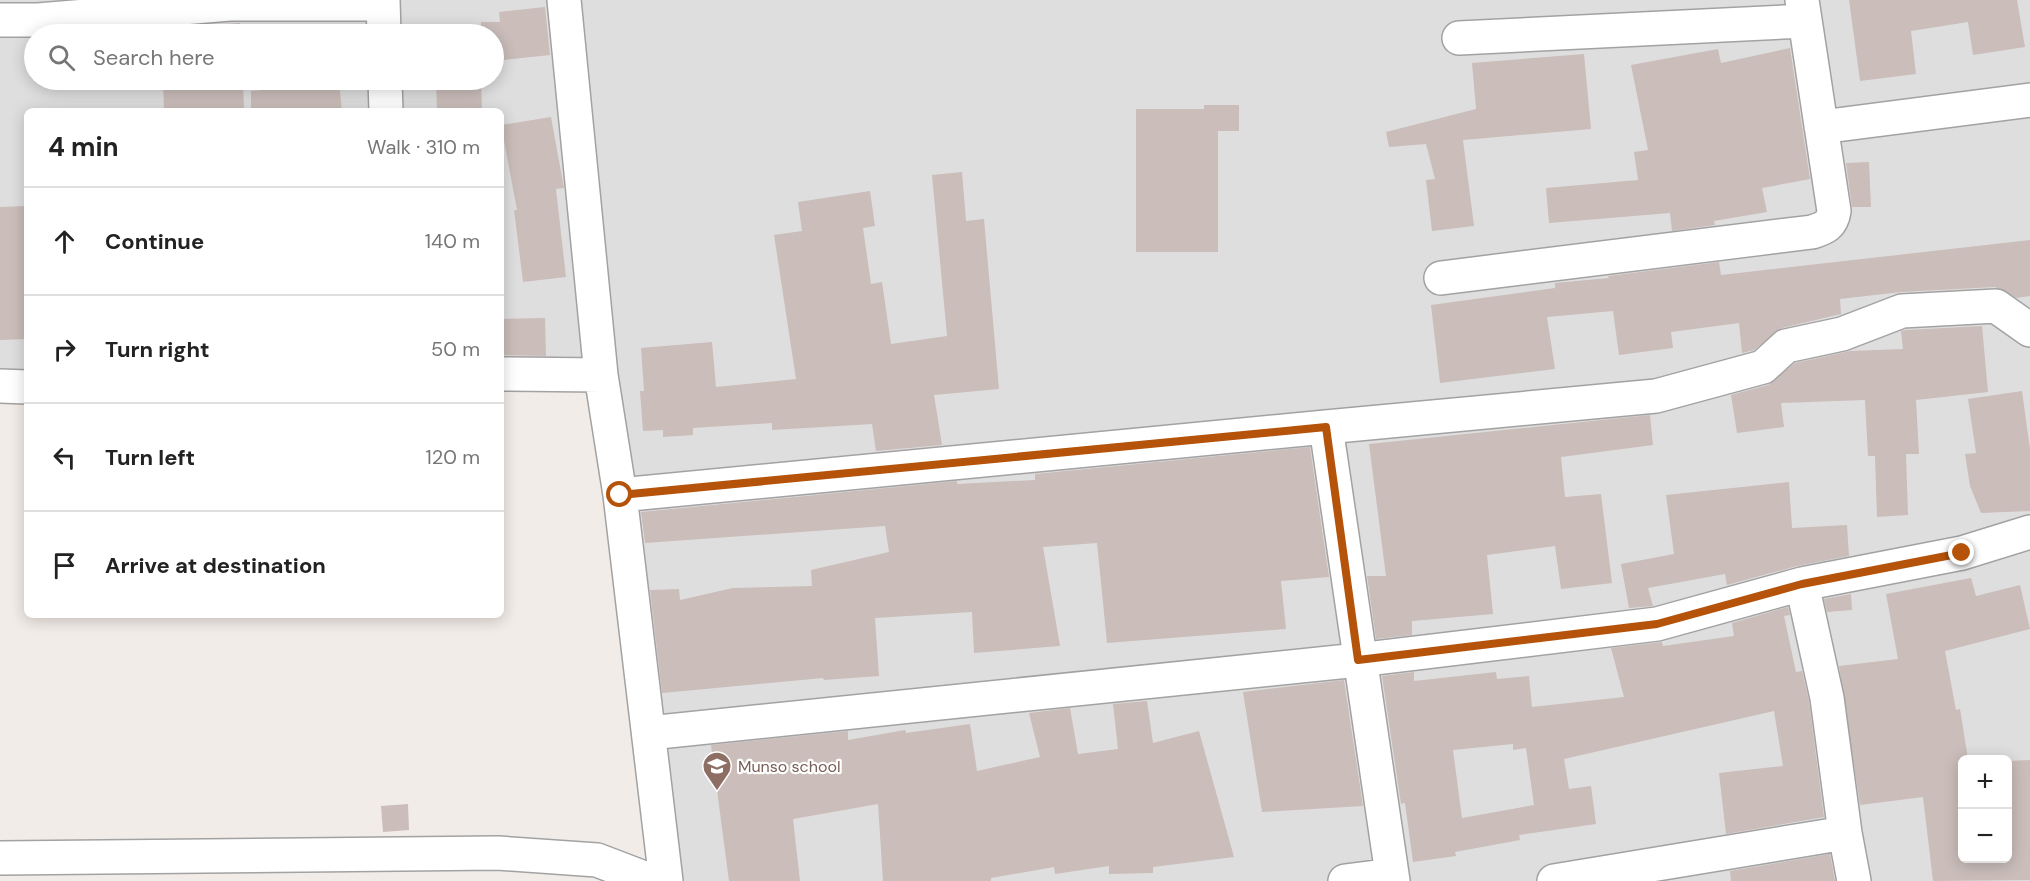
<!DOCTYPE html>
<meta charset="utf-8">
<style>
:root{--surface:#fff;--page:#f6f6f6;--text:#222;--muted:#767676;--line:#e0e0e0}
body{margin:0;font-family:"DM Sans",sans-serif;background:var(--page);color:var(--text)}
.controls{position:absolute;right:18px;bottom:18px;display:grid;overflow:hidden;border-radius:9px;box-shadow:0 3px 15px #0003}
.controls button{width:54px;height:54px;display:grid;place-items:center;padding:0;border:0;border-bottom:2px solid var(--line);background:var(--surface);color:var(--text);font:30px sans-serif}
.stop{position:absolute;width:18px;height:18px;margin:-14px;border:4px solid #b45309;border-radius:50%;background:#fff}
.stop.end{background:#b45309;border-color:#fff;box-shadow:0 2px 6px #0008}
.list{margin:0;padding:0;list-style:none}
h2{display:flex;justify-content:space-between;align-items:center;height:78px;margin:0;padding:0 24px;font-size:26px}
h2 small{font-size:20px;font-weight:400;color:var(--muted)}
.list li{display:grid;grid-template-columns:39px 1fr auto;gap:18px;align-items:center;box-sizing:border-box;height:108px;padding:0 24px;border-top:2px solid var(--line)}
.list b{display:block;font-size:22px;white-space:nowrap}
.list em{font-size:20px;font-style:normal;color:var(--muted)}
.icon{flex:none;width:33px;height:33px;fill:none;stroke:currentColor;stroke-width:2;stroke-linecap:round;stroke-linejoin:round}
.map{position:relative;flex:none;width:2030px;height:881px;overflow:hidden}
.search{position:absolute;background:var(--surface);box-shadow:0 3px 15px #0003;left:24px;top:24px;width:480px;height:66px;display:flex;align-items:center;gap:15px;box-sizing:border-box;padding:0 21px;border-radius:33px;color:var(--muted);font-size:22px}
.panel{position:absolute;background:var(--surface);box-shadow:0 3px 15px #0003;left:24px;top:108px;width:480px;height:510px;border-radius:9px}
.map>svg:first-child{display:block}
.residential{fill:#dfdede;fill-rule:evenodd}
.building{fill:#cabdba;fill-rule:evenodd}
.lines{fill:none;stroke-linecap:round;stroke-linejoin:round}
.minor-casing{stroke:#a2a2a2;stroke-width:36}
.minor{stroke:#fff;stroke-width:33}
.route{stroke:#b45309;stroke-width:8}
.labels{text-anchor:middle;stroke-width:4.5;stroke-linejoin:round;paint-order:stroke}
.education-label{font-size:16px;fill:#785e54;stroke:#fff;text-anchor:start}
</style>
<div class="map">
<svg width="2030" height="881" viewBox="0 0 2030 881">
<rect width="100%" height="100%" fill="#f2ece8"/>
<path class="residential" d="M 0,0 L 2030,0 L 2030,881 L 684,881 L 618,390 L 501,388 L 501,111 L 27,111 L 27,382 L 0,382 ZM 34,34 L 494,34 L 494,80 L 34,80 ZM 1962,760 L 2008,760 L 2008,858 L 1962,858 Z"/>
<path class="building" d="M 1849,0 L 2017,0 L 2025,47 L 1973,55 L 1968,22 L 1911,31 L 1916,74 L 1860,81 Z
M 545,7 L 550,55 L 494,61 L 494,34 L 481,34 L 481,22 L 500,22 L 499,12 Z
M 240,23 L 241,34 L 162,34 L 161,29 Z
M 1790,48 L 1810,179 L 1762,188 L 1767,212 L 1714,221 L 1715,225 L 1672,231 L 1670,213 L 1549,223 L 1546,188 L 1638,180 L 1634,152 L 1648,150 L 1631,65 L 1718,49 L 1721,63 Z
M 1584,54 L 1591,129 L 1463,140 L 1474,226 L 1432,231 L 1426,180 L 1435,179 L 1426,144 L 1389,147 L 1386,132 L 1476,109 L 1472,63 Z
M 163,80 L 243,80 L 244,111 L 164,111 Z
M 436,80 L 481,80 L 482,111 L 437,111 Z
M 339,83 L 342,111 L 251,111 L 251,91 Z
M 1204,105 L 1239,105 L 1239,131 L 1218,131 L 1218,252 L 1136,252 L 1136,109 L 1204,109 Z
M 551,117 L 564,188 L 556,189 L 566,277 L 523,282 L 514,210 L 517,210 L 501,125 Z
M 1869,162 L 1871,207 L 1852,207 L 1846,163 Z
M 962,172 L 966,221 L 984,219 L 999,389 L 934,395 L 942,445 L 876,451 L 872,424 L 772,430 L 772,423 L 693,428 L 693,435 L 663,437 L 663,430 L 643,431 L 640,391 L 644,391 L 641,348 L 712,342 L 716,387 L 796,379 L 774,235 L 802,231 L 798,202 L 870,191 L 875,226 L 863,228 L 871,284 L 882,282 L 891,344 L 947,336 L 932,175 Z
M 27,206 L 27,339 L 0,340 L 0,207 Z
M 2030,240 L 2030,296 L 2017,298 L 1995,287 L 1901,292 L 1840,299 L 1841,314 L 1782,328 L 1754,350 L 1742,353 L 1739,323 L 1671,332 L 1673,348 L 1619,355 L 1613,311 L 1547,317 L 1555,369 L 1440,383 L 1431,305 L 1555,288 L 1555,283 L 1609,278 L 1608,276 L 1719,262 L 1721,275 Z
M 545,318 L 546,356 L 501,355 L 501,319 Z
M 1982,326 L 1988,392 L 1916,400 L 1919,454 L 1906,454 L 1908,515 L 1877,517 L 1875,456 L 1868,456 L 1865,400 L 1781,403 L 1784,427 L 1737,433 L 1731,395 L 1768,385 L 1795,363 L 1850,351 L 1903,349 L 1901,331 L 1906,330 Z
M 2022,391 L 2030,449 L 2030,511 L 1981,513 L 1970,486 L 1965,454 L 1976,453 L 1968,399 Z
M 1650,415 L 1653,445 L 1561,457 L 1565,497 L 1601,494 L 1612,583 L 1561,589 L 1555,546 L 1487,555 L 1493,614 L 1412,621 L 1412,635 L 1376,639 L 1367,576 L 1386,576 L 1369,444 Z
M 1310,447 L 1329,577 L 1281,581 L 1286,629 L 1107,643 L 1097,543 L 1043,547 L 1060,646 L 974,653 L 972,612 L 875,618 L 879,676 L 824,680 L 823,678 L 662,693 L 650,590 L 679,589 L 680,600 L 733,588 L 812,586 L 811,570 L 889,552 L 885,526 L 645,543 L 641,512 L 957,481 L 957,484 L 1035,480 L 1035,474 Z
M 1789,482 L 1792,528 L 1847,525 L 1849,556 L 1797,566 L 1727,585 L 1725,574 L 1648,588 L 1653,606 L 1629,608 L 1621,564 L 1674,554 L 1666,495 Z
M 1971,578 L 1976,596 L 2020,585 L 2030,629 L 1945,651 L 1956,710 L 1960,709 L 1968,759 L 1962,759 L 1962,858 L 2007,858 L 2007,761 L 2030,760 L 2030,880 L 1933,881 L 1923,797 L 1860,805 L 1839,666 L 1898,659 L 1886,594 Z
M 1851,594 L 1852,610 L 1827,612 L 1824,599 Z
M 1788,607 L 1790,615 L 1784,616 L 1796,672 L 1802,671 L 1809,701 L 1824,817 L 1726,834 L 1719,773 L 1783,766 L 1774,711 L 1564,759 L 1569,789 L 1591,786 L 1596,824 L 1519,835 L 1520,840 L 1455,852 L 1456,856 L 1413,862 L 1405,803 L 1401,804 L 1382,676 L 1414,672 L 1414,681 L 1496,672 L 1497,679 L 1529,676 L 1532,707 L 1624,697 L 1611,648 L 1662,642 L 1663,646 L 1734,636 L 1732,623 ZM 1513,744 L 1513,750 L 1526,748 L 1534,805 L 1462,818 L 1453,750 Z
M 1344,680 L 1363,806 L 1262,812 L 1243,692 Z
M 1147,701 L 1153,743 L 1199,731 L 1234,857 L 1153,867 L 1153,873 L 1109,874 L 1109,866 L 1055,874 L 1054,867 L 991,878 L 991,881 L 883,881 L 878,804 L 793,819 L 800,881 L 729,881 L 711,745 L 848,731 L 848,740 L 905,730 L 906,733 L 970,724 L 977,771 L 1040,757 L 1029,713 L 1070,708 L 1078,754 L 1118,749 L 1113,704 Z
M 408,804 L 409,830 L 383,832 L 381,806 Z
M 1830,854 L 1835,881 L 1731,881 L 1730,871 Z"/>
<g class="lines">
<g class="minor-casing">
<path id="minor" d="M 383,0 L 384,34
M 564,0 L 601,375 L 620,495 L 666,881
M 0,20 L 38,20 L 230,4 L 383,4
M 1459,38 L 1805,21
M 385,80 L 386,111
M 1821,127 L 2030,100
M 1441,278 L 1812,232 C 1825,228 1832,225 1834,211 L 1802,0
M 501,374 L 601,375
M 0,386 L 27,387
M 1326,427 L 1656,396 L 1763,367 L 1786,346 L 1842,334 L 1902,311 L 1996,306 L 2030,330
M 620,495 L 1326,427 L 1393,881
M 1802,584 L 1827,698 L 1845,833 L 1854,881
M 649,733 L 1358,660 L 1657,624 L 1802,584 L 1962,553 L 2030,532
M 0,858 L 498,853 L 597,860 L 652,881
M 1345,881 L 1392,875
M 1554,881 L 1845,833"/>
</g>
<use href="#minor" class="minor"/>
</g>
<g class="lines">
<path class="route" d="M 620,495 L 1326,427 L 1358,660 L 1657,624 L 1802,584 L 1962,553"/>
</g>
<defs>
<g id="school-pin" transform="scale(1.5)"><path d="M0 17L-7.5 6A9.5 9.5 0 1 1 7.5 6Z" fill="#8d6e63" stroke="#fff"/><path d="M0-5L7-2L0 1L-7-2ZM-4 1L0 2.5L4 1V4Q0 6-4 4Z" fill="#fff"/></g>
</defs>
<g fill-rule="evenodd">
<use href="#school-pin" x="717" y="766"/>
</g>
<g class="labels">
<g class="education-label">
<text x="738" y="772">Munso school</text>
</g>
</g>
</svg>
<div class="controls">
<button>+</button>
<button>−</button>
</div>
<div class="stop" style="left:620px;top:495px"></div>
<div class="stop end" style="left:1962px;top:553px"></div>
<div class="search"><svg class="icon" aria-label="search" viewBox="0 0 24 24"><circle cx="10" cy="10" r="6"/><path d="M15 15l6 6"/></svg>Search here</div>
<section class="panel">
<h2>4 min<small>Walk · 310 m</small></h2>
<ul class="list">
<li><svg class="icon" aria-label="ahead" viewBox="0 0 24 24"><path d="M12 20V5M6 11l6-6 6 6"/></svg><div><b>Continue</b></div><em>140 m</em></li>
<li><svg class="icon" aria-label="right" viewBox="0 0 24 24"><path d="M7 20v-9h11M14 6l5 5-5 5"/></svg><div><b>Turn right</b></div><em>50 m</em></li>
<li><svg class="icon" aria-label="left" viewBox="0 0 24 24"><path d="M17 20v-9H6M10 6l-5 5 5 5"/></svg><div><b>Turn left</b></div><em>120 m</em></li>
<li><svg class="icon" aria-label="arrive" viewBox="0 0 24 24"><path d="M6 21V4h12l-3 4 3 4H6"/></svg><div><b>Arrive at destination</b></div></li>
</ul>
</section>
</div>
